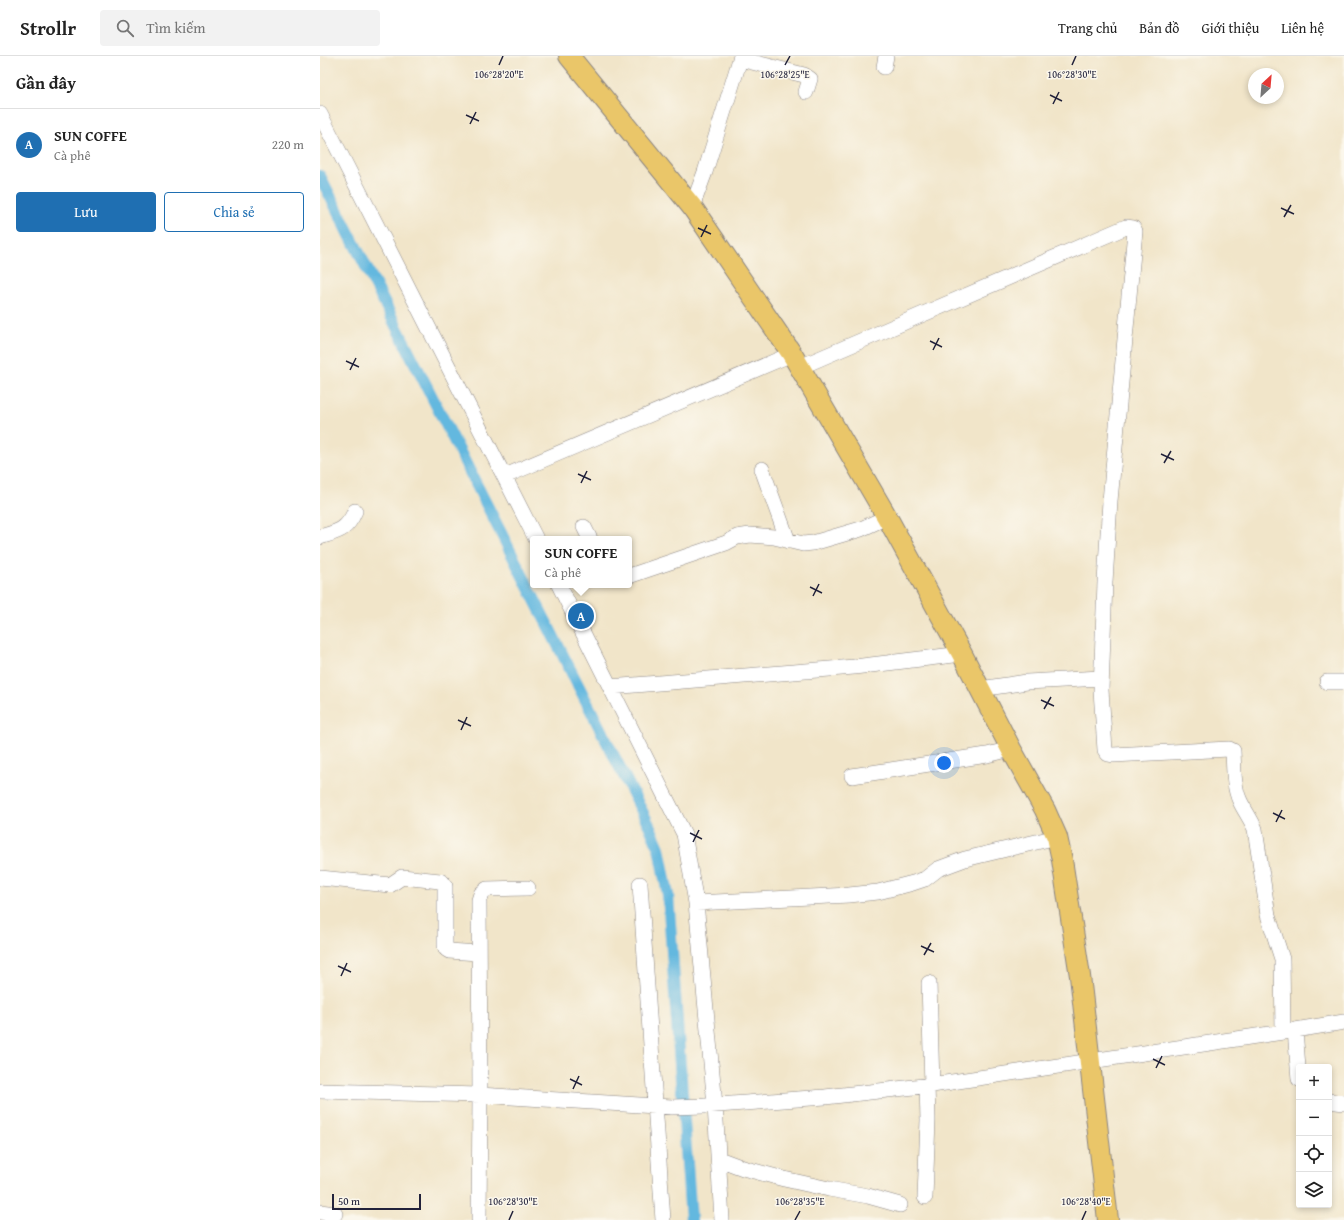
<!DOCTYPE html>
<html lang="vi">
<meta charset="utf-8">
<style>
:root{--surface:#fff;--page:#f2f2f2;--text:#222;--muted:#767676;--line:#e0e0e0;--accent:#1f6fb2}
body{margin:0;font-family:"Gentium Book Plus",serif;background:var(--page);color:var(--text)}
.controls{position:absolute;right:12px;bottom:12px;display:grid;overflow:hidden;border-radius:4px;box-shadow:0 2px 6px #0003}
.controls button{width:36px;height:36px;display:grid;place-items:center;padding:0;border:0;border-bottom:1px solid var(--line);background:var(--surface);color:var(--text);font:20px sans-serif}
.compass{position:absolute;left:928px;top:12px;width:36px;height:36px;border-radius:50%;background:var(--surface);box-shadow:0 2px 6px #0003;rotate:26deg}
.scale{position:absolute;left:12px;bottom:10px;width:89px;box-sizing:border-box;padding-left:4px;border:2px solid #22223b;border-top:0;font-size:11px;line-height:14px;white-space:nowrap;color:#22223b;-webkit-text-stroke:3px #fbf7ec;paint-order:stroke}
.you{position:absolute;left:624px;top:707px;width:14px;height:14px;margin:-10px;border:3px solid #fff;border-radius:50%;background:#1a73e8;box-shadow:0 0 0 6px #1a73e833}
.badge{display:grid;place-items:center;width:26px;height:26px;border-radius:50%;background:var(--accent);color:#fff;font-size:13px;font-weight:700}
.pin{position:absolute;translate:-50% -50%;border:2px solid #fff;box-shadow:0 1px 4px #0006}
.popup{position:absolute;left:210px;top:480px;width:102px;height:52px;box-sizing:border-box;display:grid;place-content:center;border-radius:4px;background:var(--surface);filter:drop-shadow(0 1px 3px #0005);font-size:13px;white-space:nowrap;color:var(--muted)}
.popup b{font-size:15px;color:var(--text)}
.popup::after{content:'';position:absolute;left:50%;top:100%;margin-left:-8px;border:8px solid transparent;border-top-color:var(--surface)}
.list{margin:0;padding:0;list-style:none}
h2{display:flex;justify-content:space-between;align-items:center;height:52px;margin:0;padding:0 16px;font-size:17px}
h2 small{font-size:13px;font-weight:400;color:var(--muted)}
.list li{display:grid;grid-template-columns:26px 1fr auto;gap:12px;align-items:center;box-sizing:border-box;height:72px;padding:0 16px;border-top:1px solid var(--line)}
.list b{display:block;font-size:15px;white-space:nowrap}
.list p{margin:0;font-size:13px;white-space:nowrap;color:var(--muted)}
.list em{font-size:13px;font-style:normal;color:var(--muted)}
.actions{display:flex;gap:8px;padding:12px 16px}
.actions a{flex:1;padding:9px 0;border:1px solid var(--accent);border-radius:4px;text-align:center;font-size:14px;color:var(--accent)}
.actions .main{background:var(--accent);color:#fff}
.icon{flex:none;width:22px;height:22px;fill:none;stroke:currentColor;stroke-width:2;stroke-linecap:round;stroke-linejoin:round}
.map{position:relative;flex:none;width:1024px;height:1164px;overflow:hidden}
header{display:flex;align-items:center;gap:24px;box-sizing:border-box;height:56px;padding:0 20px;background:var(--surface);border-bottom:1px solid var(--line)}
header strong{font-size:19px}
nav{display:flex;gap:22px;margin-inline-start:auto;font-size:14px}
.search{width:280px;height:36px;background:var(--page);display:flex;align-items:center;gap:10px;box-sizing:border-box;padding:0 14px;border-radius:4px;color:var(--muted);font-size:15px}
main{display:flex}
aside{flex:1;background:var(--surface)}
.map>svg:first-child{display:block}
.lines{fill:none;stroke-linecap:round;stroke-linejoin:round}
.canal{stroke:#63b8df;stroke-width:12}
.minor-casing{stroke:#8a8482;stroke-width:16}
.major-casing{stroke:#8a8482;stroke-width:22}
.minor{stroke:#fff;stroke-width:15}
.major{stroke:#eac669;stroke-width:20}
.ticks{fill:none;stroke:#22223b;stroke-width:1.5}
.ticks-label{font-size:10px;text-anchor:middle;fill:#22223b;stroke:#fbf7ec;stroke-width:3;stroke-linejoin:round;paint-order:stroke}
</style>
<header>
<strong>Strollr</strong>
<div class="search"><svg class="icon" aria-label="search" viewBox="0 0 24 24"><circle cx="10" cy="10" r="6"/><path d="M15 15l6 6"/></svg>Tìm kiếm</div>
<nav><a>Trang chủ</a><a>Bản đồ</a><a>Giới thiệu</a><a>Liên hệ</a></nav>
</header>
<main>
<aside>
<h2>Gần đây<small></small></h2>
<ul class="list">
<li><span class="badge">A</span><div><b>SUN COFFE</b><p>Cà phê</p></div><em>220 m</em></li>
</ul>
<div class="actions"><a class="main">Lưu</a><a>Chia sẻ</a></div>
</aside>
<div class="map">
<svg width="1024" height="1164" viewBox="0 0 1024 1164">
<rect width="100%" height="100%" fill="#fbf7ec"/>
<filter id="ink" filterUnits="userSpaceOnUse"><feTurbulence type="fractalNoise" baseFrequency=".025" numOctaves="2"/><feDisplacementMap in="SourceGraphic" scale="8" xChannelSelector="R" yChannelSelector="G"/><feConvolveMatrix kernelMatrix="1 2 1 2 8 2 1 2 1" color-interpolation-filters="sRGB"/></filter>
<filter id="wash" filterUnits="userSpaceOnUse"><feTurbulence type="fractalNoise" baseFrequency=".012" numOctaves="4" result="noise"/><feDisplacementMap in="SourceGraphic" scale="16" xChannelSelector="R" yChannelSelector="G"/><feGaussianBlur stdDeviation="0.9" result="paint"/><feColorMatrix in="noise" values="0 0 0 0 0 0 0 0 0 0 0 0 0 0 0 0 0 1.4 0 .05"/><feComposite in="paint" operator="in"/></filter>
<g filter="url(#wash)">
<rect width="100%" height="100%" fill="#f1e5c9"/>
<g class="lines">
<path class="canal" d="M 0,120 L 329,769 L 339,792 L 348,839 L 371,1164"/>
</g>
</g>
<g filter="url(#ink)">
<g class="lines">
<g class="minor-casing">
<path id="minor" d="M 420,3 L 484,19 L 490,23 L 486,36
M 564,11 L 566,0
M 0,58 L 216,483
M 372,151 L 385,116 L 421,0
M 480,311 L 806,171 L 813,172 L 815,175 L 790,445 L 785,526 L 781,634 L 785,694 L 788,698 L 793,699 L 909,693 L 913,695 C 914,711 913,730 920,745 C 924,754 931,763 935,773 L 948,859 L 962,903 L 963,976
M 442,413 L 468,485
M 185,420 L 472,298
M 264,471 L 270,483
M 0,481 C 19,475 27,474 35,455
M 309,520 L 406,487 L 417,481 L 430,479 L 454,481 L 483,488 L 493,487 L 541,473 L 567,461
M 239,529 L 364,778 L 376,847 L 395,1049 L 402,1164
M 1007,626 L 1024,626
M 290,631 L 534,611 L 642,598
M 660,633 L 707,626 L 781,622
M 532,720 L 667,699 L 691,693
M 0,822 L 70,829 L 82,821 L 120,825 L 123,827 L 125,830 L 125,890 L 126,893 L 129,895 L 158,897
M 320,828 L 343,1164
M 376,847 L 529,839 L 558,836 L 593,827 L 605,823 L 618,813 L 645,803 L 737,781
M 609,927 L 612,1029
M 975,974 L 979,1023
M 0,1035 L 160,1039 L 352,1051 L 384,1050 L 505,1041 L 612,1029 L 963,976 L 1024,966
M 1009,1045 L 1024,1047
M 399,1103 L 423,1112 L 464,1123 L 509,1133 L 548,1140 L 580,1149
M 605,1141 L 608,1064 L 607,1029
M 0,1156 L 15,1158
M 159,1164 L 160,1039 L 159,844 L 161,838 L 167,833 L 208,832"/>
</g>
<g class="major-casing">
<path id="major" d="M 249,0 L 372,151 L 472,298 L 567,461 L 642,598 L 691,693 L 725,754 L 737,781 L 742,804 L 760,920 L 788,1164"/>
</g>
<use href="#minor" class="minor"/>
<use href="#major" class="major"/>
</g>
</g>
<path class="ticks" d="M 179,9 L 183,0M 465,9 L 470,0M 752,9 L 756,0M 730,39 L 742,45M 733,48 L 739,36M 146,59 L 159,65M 150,68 L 156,56M 961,152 L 974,158M 964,161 L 971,149M 378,172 L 391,178M 381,181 L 387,169M 610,285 L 622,291M 613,294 L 619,282M 26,305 L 39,311M 30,314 L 36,302M 841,398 L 854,404M 844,407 L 851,395M 258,418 L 271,424M 261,427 L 267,415M 490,531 L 502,537M 493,540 L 499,528M 721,644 L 734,650M 724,653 L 731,641M 138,664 L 151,670M 141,674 L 147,661M 953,757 L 965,763M 956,766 L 962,754M 370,777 L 382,783M 373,786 L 379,774M 601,890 L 614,896M 604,899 L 611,887M 18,910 L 31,916M 21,920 L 27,907M 833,1003 L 845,1009M 836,1012 L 842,1000M 250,1023 L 262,1029M 253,1033 L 259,1020M 189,1164 L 193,1155M 475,1164 L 480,1155M 762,1164 L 766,1155"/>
<g class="ticks-label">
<text x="465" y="22">106°28'25"E</text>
<text x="752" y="22">106°28'30"E</text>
<text x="179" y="22">106°28'20"E</text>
<text x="193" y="1149">106°28'30"E</text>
<text x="480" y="1149">106°28'35"E</text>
<text x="766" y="1149">106°28'40"E</text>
</g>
</svg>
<div class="controls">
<button>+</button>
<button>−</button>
<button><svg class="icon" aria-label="locate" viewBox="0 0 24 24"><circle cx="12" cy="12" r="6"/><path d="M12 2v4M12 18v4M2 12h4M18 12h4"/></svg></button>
<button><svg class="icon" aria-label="layers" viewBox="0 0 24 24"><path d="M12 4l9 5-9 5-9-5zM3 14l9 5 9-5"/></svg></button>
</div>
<svg class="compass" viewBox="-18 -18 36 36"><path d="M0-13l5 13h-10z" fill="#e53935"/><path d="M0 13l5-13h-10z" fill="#767676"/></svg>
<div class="scale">50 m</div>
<div class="you"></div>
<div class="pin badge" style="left:261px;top:560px">A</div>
<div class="popup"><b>SUN COFFE</b>Cà phê</div>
</div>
</main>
